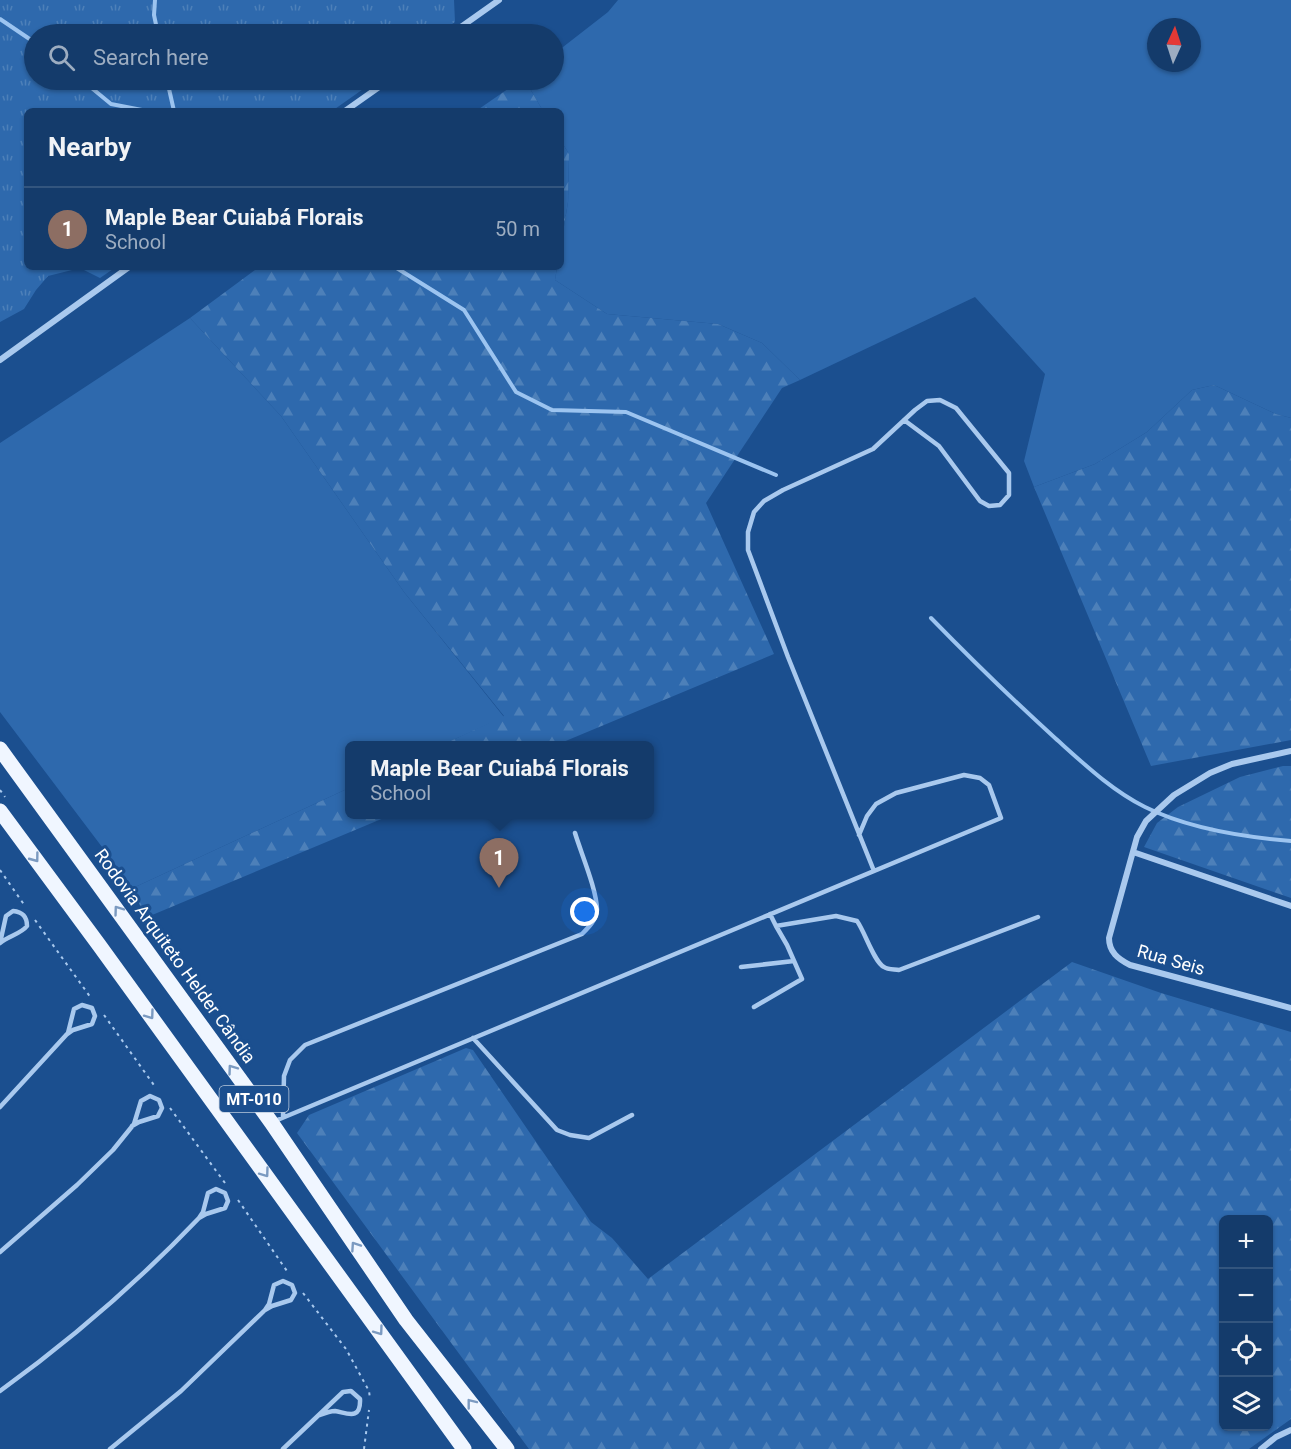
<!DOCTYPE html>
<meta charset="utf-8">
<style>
:root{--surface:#143b6b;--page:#1d4271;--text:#f1f3f6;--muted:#9dadc1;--line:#33557e;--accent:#ffd166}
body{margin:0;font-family:Roboto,sans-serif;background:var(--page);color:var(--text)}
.controls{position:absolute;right:18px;bottom:18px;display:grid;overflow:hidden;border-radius:9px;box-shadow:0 2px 4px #0004}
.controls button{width:54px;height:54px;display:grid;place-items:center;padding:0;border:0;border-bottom:2px solid var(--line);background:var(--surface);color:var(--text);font:30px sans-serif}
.compass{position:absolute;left:1147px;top:18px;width:54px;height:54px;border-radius:50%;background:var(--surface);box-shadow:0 2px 4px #0004;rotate:3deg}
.you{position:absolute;left:585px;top:912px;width:21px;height:21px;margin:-15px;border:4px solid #fff;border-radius:50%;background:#1a73e8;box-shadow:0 0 0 9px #1a73e833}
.badge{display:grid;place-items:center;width:39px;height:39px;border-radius:50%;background:var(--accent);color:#fff;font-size:20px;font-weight:700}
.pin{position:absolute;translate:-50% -50px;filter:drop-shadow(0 2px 3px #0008)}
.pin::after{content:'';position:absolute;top:32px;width:21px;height:18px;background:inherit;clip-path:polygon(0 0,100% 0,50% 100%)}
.popup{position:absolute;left:345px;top:741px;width:309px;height:78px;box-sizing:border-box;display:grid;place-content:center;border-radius:9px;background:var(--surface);filter:drop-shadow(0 2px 4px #0005);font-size:20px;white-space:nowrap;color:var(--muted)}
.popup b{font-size:22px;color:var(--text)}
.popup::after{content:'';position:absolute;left:50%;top:100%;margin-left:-12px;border:12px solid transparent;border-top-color:var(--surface)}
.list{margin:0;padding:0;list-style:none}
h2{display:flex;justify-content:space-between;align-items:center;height:78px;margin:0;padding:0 24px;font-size:26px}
h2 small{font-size:20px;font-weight:400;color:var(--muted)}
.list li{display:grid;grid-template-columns:39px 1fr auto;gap:18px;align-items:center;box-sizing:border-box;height:84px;padding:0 24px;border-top:2px solid var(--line)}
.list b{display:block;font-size:22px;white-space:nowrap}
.list p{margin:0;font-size:20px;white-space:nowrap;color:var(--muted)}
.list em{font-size:20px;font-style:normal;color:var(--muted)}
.icon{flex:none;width:33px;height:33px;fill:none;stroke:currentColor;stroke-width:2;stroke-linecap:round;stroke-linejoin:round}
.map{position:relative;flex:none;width:1291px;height:1449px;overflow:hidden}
.search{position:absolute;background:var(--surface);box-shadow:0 2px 4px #0004;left:24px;top:24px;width:540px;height:66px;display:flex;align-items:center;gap:15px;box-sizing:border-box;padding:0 21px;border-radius:33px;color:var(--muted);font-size:22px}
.panel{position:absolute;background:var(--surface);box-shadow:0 2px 4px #0004;left:24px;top:108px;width:540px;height:162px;border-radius:9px}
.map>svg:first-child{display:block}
.green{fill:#2e69ad;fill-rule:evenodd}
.forest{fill:url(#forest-firs);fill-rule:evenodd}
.park{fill:url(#park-tufts)}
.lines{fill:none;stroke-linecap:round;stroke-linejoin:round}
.stream{stroke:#9cc4f0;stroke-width:4}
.path{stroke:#a9c9ee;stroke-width:2;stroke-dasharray:3 4.5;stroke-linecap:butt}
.lane{stroke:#a9c9ee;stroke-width:4.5}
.street{stroke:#a9c9ee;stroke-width:6}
.primary{stroke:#f0f6ff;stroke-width:15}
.oneway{stroke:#7b9ac1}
.labels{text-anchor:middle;stroke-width:6;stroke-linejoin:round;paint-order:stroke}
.shield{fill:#1b4f8f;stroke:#bbcadd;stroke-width:1.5}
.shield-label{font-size:16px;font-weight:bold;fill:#fff}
.street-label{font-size:18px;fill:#fff;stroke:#1b4f8f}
</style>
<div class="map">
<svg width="1291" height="1449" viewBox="0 0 1291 1449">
<defs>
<pattern id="forest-firs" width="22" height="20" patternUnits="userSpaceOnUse" patternTransform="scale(1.5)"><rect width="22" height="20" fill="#2e69ad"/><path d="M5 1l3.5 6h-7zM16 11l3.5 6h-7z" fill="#4d80b9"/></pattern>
<pattern id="park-tufts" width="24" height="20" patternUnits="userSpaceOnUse" patternTransform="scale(1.5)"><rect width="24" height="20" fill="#2e69ad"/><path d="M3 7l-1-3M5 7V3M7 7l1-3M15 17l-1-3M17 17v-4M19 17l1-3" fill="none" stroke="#4d80b9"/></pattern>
</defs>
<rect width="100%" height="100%" fill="#1b4f8f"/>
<path class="green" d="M 618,0 L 1291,0 L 1291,418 L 1276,414 L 1214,385 L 1192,390 L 1147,432 L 1095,464 L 1034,487 L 1024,461 L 1045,374 L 975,297 L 800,380 L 762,343 L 718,324 L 607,314 L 555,280 L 557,267 L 561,267 L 561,244 L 568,202 L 569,154 L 561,141 L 561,111 L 543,111 L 525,80 L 554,80 L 554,54 L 608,12 ZM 1156,27 L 1192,27 L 1192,63 L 1156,63 Z
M 190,318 L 281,416 L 404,592 L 504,717 L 442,745 L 349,746 L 349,788 L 133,888 L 0,712 L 0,443 Z"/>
<path class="forest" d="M 521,80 L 525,80 L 543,111 L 476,111 Z
M 561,141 L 569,154 L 568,202 L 561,244 Z
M 259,267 L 557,267 L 555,280 L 607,314 L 718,324 L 762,343 L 800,380 L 782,388 L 706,503 L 774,654 L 556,745 L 442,745 L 504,716 L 404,592 L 281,416 L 190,318 Z
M 1214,385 L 1276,414 L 1291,418 L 1291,740 L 1151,766 L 1034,487 L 1095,464 L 1147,432 L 1192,390 Z
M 1283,766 L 1291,766 L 1291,898 L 1144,847 L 1157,823 L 1178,807 L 1240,777 Z
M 349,788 L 349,814 L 391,815 L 145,918 L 133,888 Z
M 1072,962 L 1161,993 L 1291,1032 L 1291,1419 L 1249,1449 L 529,1449 L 297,1133 L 309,1115 L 466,1048 L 473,1050 L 591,1222 L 612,1238 L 648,1279 ZM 1224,1220 L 1268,1220 L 1268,1426 L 1224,1426 Z"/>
<path class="park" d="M 0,0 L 454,0 L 455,22 L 438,34 L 34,34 L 34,80 L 376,80 L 332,111 L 27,111 L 27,267 L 116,267 L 100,278 L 80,268 L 48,276 L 36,290 L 24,309 L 0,322 Z"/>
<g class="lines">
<path class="stream" d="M 155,0 L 154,15 L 158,34
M 0,19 L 34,42
M 82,80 L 111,104 L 147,111
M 167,80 L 174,111
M 395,267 L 464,310 L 516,392 L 552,410 L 626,412 L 776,475
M 931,618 C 971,659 1012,699 1055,738 C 1083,763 1111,790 1145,807 C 1189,829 1243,837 1291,841"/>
<path class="path" d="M 0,790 L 5,797
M 0,870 L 25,906
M 35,920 L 91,998
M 104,1015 L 156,1088
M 170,1108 L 225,1183
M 238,1200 L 289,1274
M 303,1293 L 346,1349 L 369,1391 L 370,1399
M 364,1449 L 369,1410"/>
<path class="lane" d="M 874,871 L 788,657 L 748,550 L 748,532 L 754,512 L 764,501 L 783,490 L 873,449 L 915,410 L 927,401 L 940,400 L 956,408 L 1009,473 L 1009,495 L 1000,505 L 989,506 L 980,501 L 939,446 L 904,420
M 13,911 C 23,912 27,917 27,926 C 21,934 8,936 0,943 L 6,916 Z
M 770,914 L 776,926 L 836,916 L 857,921 C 865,932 874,962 884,967 C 888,970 895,969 899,970 L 1038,917
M 741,967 L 794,961
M 754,1007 L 802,979 L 787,945 L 776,926
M 473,1038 L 557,1130 L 570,1135 L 589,1138 L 632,1115
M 0,1107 L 68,1033 L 74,1009 L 82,1005 L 92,1008 L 95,1016 L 92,1024 L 73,1030 L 66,1035
M 283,1117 L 284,1076 L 290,1060 L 305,1045 L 582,934 C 589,927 596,920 597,910 C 597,890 581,853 575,833
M 275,1121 L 1001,818 L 989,785 L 980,778 L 964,775 L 896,793 L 876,804 L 867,816 L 859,835
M 0,1252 L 77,1185 L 113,1150 L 134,1124 L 141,1101 L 150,1096 L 159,1100 L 162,1108 L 158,1116 L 139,1122 L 132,1126
M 0,1391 C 72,1339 138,1282 199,1218 L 206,1214 L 225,1208 L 228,1201 L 225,1193 L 216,1189 L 208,1193 L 203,1212 L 199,1218
M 110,1449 L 181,1391 L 265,1310 L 272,1306 L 291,1300 L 295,1293 L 292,1285 L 283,1281 L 274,1285 L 269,1304 L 265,1310
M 283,1449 L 343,1392 L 351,1391 L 360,1399 C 361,1421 347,1413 335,1411 C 330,1411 325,1413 320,1415"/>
<path class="street" d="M 451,34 L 499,0
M 345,111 L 389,80
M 0,360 L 129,267
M 1291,751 L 1232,764 L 1210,773 L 1174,795 L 1146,821 L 1137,837 L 1109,938 C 1109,952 1118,959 1130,965 L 1291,1008
M 1133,852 L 1291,906
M 1261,1449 L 1276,1437 L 1291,1430"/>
<path class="primary" d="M 0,749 L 271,1122 L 406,1320 L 507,1449
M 0,811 L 99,945 L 464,1449"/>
</g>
<defs><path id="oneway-chevron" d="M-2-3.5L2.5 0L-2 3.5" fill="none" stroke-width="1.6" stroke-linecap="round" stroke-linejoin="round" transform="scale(1.5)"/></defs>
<g class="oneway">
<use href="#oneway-chevron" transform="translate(35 858) rotate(53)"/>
<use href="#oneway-chevron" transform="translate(118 910) rotate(-126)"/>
<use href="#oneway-chevron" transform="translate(150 1015) rotate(54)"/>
<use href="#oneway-chevron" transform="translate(232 1069) rotate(-126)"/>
<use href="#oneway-chevron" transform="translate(265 1173) rotate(54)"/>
<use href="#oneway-chevron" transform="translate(355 1246) rotate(-124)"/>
<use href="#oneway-chevron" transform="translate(379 1331) rotate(54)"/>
<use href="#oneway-chevron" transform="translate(471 1403) rotate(-128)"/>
</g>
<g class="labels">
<rect class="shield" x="219.5" y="1086" width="69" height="26" rx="4.5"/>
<g class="shield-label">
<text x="254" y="1105">MT-010</text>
</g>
<g class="street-label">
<text transform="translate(175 956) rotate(54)" y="6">Rodovia Arquiteto Helder Cândia</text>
<text transform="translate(1171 960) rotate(16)" y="6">Rua Seis</text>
</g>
</g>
</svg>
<div class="controls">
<button>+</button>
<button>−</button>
<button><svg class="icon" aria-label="locate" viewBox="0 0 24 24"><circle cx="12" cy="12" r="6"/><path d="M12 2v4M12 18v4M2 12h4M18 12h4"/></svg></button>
<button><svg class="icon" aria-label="layers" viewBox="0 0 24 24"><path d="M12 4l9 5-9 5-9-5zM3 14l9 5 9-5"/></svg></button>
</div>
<svg class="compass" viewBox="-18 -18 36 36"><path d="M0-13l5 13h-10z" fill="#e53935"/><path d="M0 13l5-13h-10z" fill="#9dadc1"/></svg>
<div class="you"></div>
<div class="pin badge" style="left:499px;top:888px;background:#8d6e63">1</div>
<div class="popup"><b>Maple Bear Cuiabá Florais</b>School</div>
<div class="search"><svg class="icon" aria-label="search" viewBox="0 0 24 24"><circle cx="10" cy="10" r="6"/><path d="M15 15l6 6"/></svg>Search here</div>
<section class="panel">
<h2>Nearby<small></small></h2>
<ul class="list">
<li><span class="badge" style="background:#8d6e63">1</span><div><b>Maple Bear Cuiabá Florais</b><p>School</p></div><em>50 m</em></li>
</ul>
</section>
</div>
